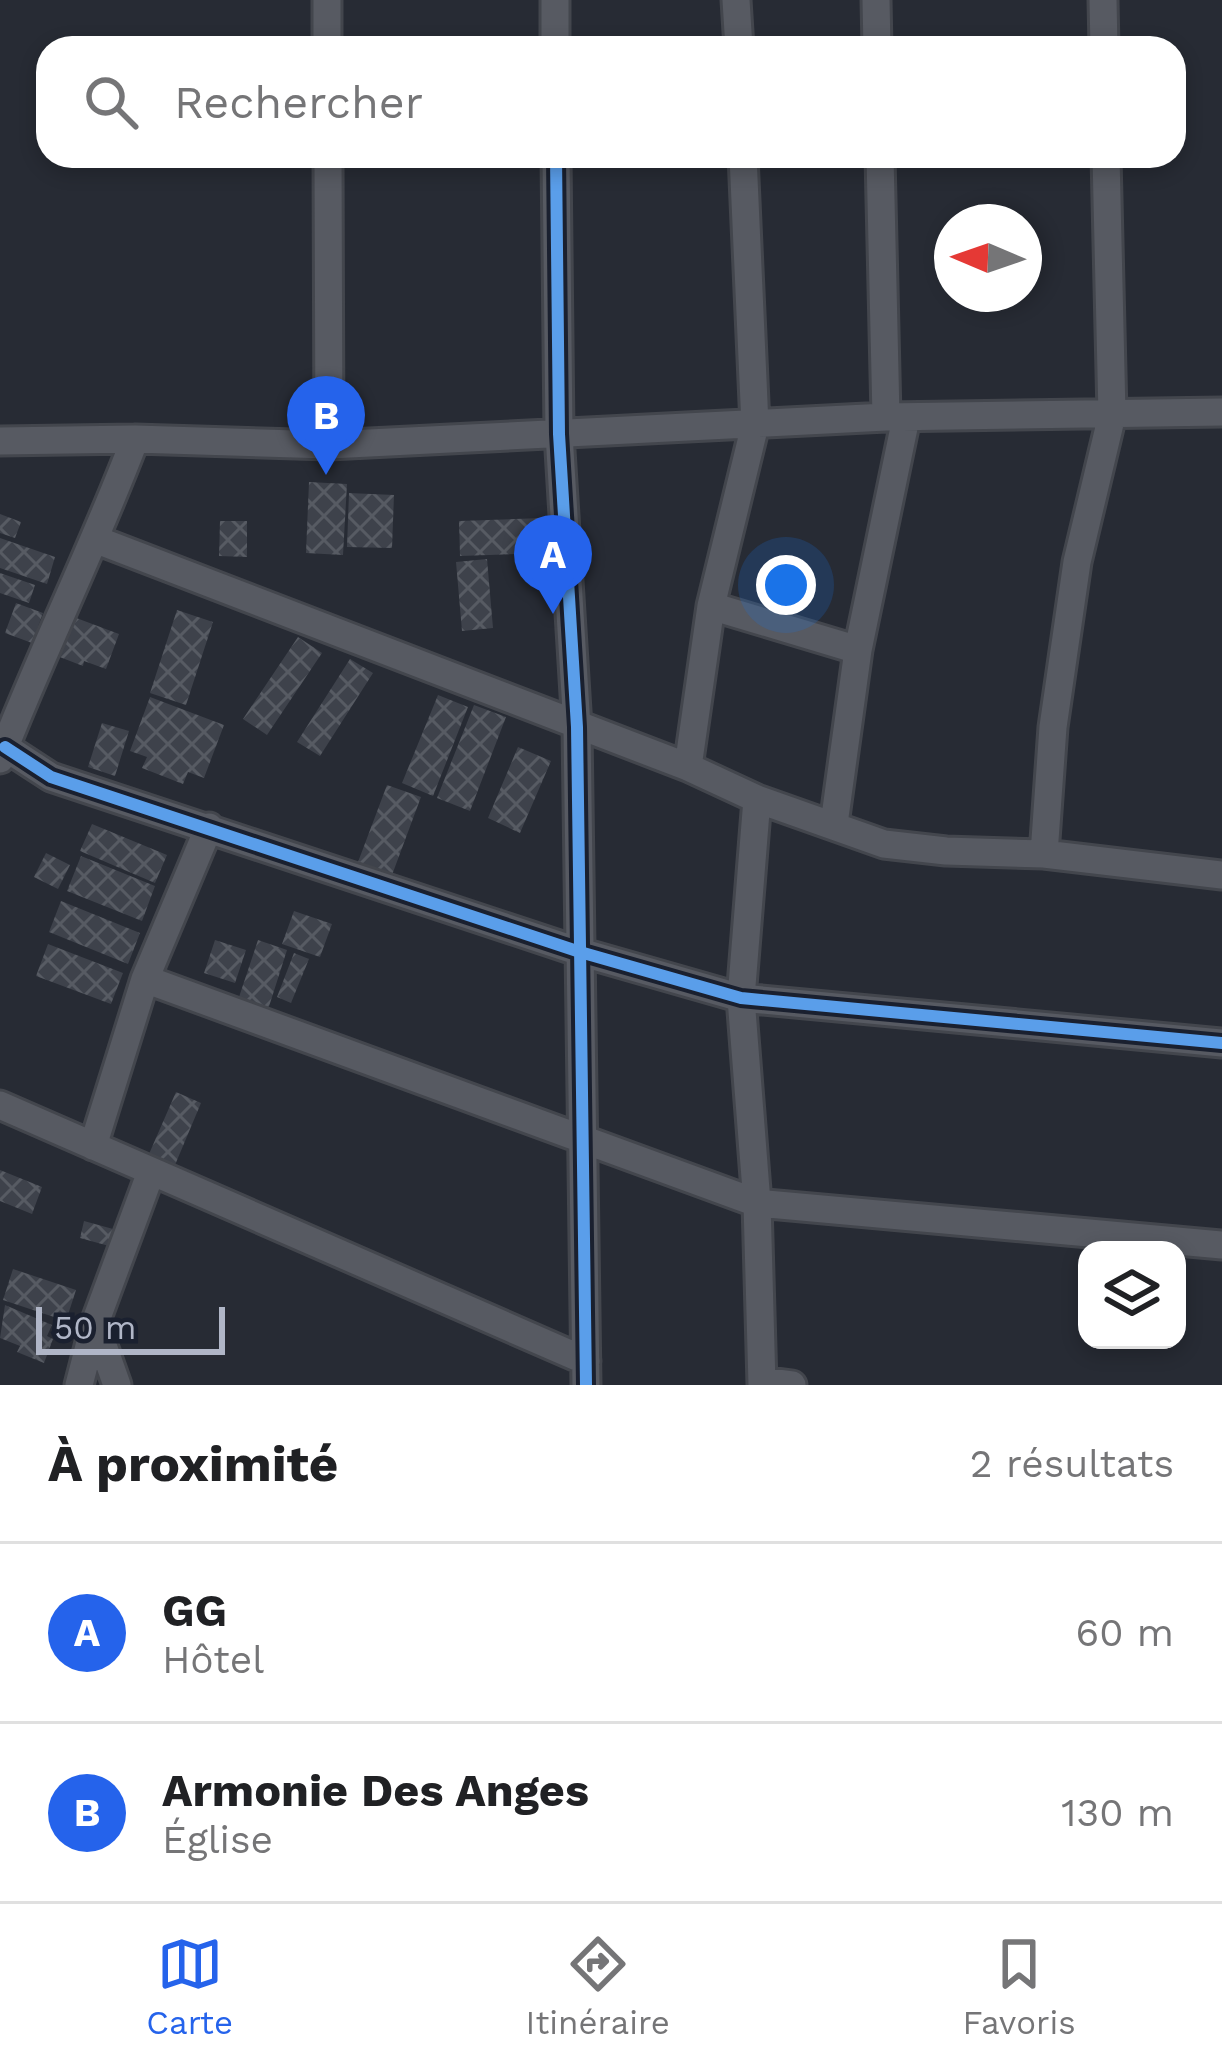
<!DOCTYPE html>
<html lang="fr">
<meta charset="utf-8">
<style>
:root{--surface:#fff;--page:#f6f6f6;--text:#202124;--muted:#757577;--line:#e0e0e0;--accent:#2563eb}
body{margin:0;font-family:"Work Sans",sans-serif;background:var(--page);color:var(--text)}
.controls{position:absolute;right:36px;bottom:36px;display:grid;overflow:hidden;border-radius:24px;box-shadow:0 6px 18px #0003}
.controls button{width:108px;height:108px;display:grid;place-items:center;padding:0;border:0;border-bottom:3px solid var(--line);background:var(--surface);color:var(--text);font:60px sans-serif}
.compass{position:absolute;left:934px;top:204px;width:108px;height:108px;border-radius:50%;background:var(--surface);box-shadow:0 6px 18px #0003;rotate:272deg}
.scale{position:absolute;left:36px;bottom:30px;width:189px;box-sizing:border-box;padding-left:12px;border:6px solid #b0b6c7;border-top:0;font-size:33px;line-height:42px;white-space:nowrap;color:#b0b6c7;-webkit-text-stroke:9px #1a202f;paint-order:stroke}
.you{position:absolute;left:786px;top:585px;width:42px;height:42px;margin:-30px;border:9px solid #fff;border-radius:50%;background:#1a73e8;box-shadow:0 0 0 18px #1a73e833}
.badge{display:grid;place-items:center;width:78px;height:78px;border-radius:50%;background:var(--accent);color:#fff;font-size:39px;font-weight:700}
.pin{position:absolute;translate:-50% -99px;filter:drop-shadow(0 3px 6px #0008)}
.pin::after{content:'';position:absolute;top:63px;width:42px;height:36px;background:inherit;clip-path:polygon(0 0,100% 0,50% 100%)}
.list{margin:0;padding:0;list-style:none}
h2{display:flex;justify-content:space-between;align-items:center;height:156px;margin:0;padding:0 48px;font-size:51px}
h2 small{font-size:39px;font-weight:400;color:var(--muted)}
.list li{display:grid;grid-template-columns:78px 1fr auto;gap:36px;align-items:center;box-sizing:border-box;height:180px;padding:0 48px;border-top:3px solid var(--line)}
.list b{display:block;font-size:45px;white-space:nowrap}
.list p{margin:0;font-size:39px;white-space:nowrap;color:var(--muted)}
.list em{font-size:39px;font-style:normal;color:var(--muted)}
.icon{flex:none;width:66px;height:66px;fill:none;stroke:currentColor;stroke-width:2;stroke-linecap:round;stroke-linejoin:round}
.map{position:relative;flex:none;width:1222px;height:1385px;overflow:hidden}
.search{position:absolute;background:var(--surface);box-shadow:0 6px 18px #0003;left:36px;right:36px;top:36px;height:132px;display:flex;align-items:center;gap:30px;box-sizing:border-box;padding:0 42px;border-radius:36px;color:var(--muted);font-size:45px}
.sheet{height:516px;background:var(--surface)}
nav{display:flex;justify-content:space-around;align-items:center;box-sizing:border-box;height:168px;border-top:3px solid var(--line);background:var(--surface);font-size:33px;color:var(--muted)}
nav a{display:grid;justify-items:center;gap:6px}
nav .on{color:var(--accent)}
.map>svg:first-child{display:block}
.building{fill:url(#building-cross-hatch)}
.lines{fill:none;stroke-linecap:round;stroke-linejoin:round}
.minor-casing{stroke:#43464d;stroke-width:33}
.minor{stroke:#575a62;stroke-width:27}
.cycleway-casing{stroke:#1a202f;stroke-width:20}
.cycleway{stroke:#5a9eea;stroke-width:12}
</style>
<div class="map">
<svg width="1222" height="1385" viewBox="0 0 1222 1385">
<defs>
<pattern id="building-cross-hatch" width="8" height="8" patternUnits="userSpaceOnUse" patternTransform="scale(3)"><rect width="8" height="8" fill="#3e424b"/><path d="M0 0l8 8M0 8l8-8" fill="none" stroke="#575b63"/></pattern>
</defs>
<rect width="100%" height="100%" fill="#272b34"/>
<path class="building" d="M 309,482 L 347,484 L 343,555 L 306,553 Z
M 349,493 L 394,495 L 392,548 L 347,547 Z
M 0,514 L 21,522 L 15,538 L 0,533 Z
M 542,518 L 543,553 L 460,556 L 459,521 Z
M 220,521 L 247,521 L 247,557 L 219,556 Z
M 0,538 L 55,557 L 47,584 L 0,568 Z
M 487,559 L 493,628 L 462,631 L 456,562 Z
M 0,573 L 35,585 L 29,603 L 0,593 Z
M 16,603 L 43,613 L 32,643 L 5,633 Z
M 177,610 L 213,622 L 186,705 L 150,693 Z
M 71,616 L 119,634 L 106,669 L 84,661 L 83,666 L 57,656 Z
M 298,637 L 322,653 L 267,735 L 243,719 Z
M 350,659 L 373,673 L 320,756 L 297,742 Z
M 438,695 L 468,707 L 433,796 L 402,783 Z
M 150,697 L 224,725 L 204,778 L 188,772 L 183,784 L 142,768 L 147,757 L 130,751 Z
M 474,705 L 506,717 L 470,811 L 437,798 Z
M 102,723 L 129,731 L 115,776 L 88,767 Z
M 518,747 L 551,761 L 520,833 L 488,818 Z
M 387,785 L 421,797 L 392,875 L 358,862 Z
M 92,824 L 167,855 L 155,883 L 80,851 Z
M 46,853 L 70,865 L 58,889 L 34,877 Z
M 81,856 L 155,886 L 142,921 L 67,891 Z
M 61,901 L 140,933 L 128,964 L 49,932 Z
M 294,911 L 332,924 L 320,957 L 282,944 Z
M 215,940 L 246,950 L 235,983 L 204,973 Z
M 258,940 L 287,950 L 265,1019 L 235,1009 Z
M 48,944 L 123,973 L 111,1004 L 36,976 Z
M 294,953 L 309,959 L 291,1003 L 277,997 Z
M 176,1092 L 201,1103 L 175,1165 L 149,1154 Z
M 0,1170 L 42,1187 L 32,1214 L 0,1201 Z
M 84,1221 L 113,1229 L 109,1246 L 80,1238 Z
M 13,1269 L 76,1290 L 66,1321 L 3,1300 Z
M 5,1305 L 52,1325 L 47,1336 L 53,1339 L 44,1363 L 17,1352 L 20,1346 L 0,1338 Z"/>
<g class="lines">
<g class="minor-casing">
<path id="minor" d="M 327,0 L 327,48
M 555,0 L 555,48
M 736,0 L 739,48
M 876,0 L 877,48
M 1103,0 L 1104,48
M 328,156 L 329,445
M 556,156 L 559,434 L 577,727 L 586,1385
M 880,156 L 886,417
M 0,441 L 135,439 L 329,445 L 886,417 L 1222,412
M 97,540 L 688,767 L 757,799 L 884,844 L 946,851 L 1044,854 L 1222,875
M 711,606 L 858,650
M 5,747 L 51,777 L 580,952 L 741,998 L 1222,1043
M 0,759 C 42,651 94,547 135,439
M 688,767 L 711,606 L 755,425 L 743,156
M 757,799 L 741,998 L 757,1203 L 762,1385
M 834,824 L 858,650 L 906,418
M 1044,854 L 1053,727 L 1077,562 L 1112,415 L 1106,156
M 145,979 L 757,1203 L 1222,1245
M 0,1105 L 586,1361
M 93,1146 L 145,979 L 209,827
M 95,1323 L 117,1385
M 762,1381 L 792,1385
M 79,1385 L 95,1323 L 151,1172"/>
</g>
<use href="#minor" class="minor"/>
<g class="cycleway-casing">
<path id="cycleway" d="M 556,156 L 559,434 L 577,727 L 586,1385
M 5,747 L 51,777 L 580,952 L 741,998 L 1222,1043"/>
</g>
<use href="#cycleway" class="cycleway"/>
</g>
</svg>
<div class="controls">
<button><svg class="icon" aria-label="layers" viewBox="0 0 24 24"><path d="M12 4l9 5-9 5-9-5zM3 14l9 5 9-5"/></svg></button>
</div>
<svg class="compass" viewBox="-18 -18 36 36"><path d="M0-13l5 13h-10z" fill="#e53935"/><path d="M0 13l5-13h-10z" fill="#757577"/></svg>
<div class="scale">50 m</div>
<div class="you"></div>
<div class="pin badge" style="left:553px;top:614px">A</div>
<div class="pin badge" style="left:326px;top:475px">B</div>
<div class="search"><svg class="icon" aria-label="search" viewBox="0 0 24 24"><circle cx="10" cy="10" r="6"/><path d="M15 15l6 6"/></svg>Rechercher</div>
</div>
<section class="sheet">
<h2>À proximité<small>2 résultats</small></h2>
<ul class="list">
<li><span class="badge">A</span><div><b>GG</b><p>Hôtel</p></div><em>60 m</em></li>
<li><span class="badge">B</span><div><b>Armonie Des Anges</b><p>Église</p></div><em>130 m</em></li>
</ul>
</section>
<nav>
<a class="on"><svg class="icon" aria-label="map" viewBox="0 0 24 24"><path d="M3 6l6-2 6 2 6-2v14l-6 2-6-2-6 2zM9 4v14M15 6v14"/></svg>Carte</a>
<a><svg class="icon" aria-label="directions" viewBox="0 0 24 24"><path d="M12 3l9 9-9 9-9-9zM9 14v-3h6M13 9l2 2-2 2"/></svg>Itinéraire</a>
<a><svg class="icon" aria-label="saved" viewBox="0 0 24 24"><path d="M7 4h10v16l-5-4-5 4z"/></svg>Favoris</a>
</nav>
